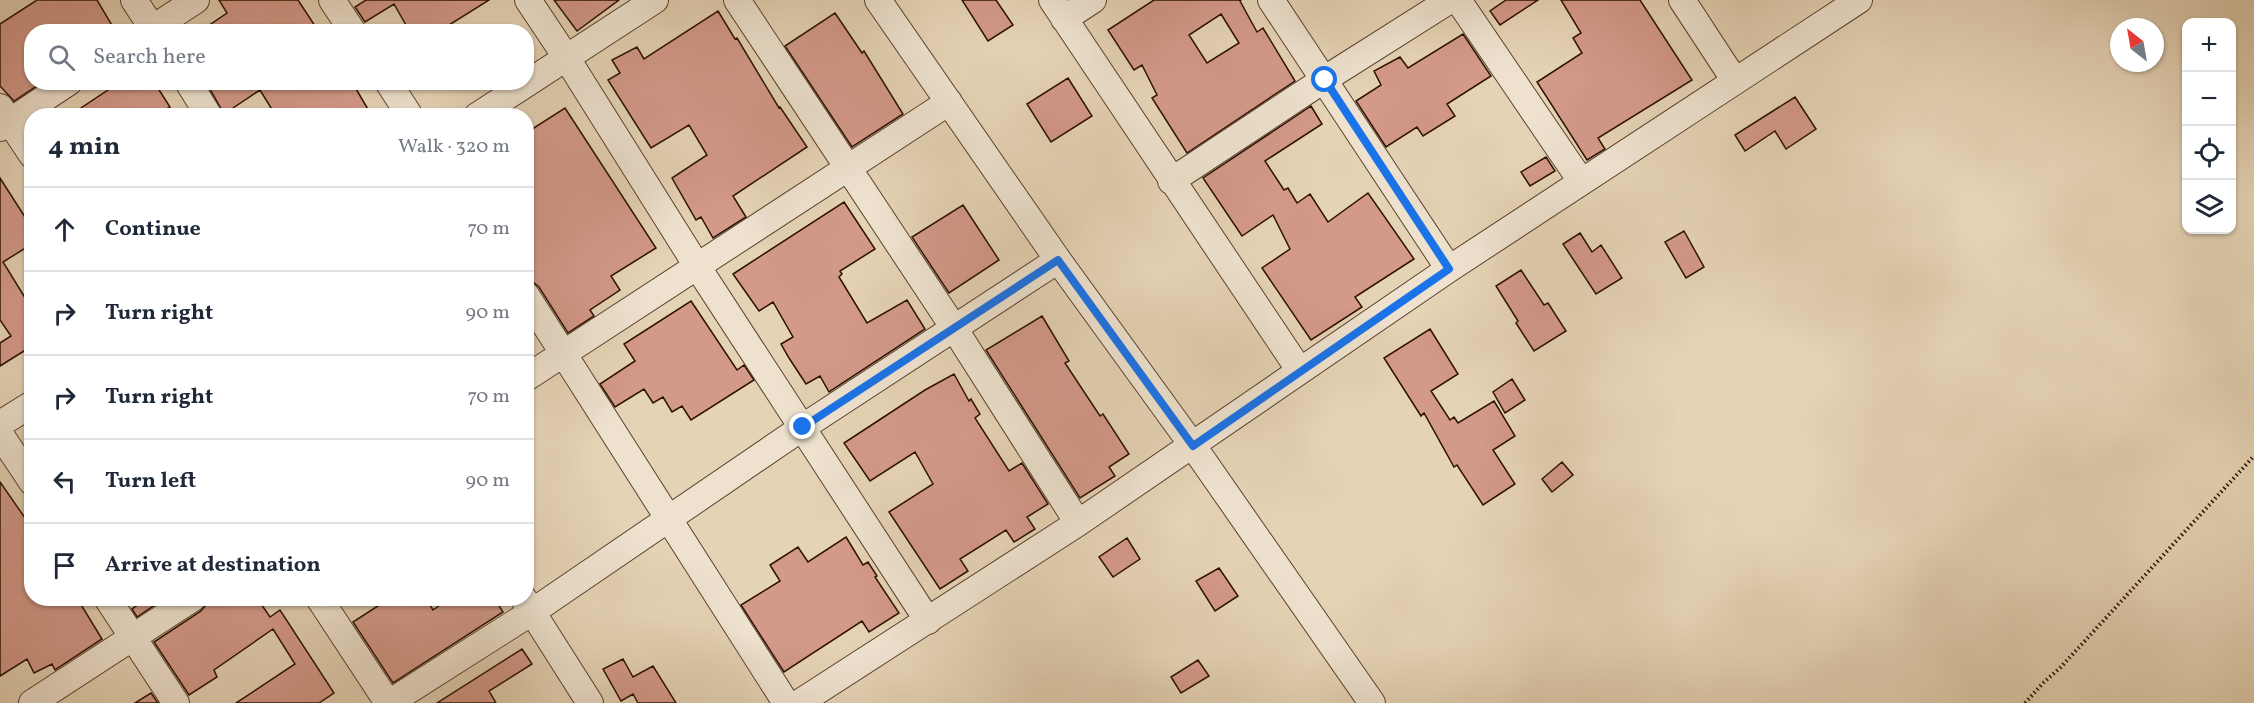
<!DOCTYPE html>
<meta charset="utf-8">
<style>
:root{--surface:#fff;--page:#f2f2f3;--text:#1f2937;--muted:#747a83;--line:#e0e1e3}
body{margin:0;font-family:Vollkorn,serif;background:var(--page);color:var(--text)}
.controls{position:absolute;right:18px;top:18px;display:grid;overflow:hidden;border-radius:12px;box-shadow:0 2px 4px #0004}
.controls button{width:54px;height:54px;display:grid;place-items:center;padding:0;border:0;border-bottom:2px solid var(--line);background:var(--surface);color:var(--text);font:30px sans-serif}
.compass{position:absolute;left:2110px;top:18px;width:54px;height:54px;border-radius:50%;background:var(--surface);box-shadow:0 2px 4px #0004;rotate:329deg}
.stop{position:absolute;width:18px;height:18px;margin:-14px;border:4px solid #1a73e8;border-radius:50%;background:#fff}
.stop.end{background:#1a73e8;border-color:#fff;box-shadow:0 2px 6px #0008}
.list{margin:0;padding:0;list-style:none}
h2{display:flex;justify-content:space-between;align-items:center;height:78px;margin:0;padding:0 24px;font-size:26px}
h2 small{font-size:20px;font-weight:400;color:var(--muted)}
.list li{display:grid;grid-template-columns:39px 1fr auto;gap:18px;align-items:center;box-sizing:border-box;height:84px;padding:0 24px;border-top:2px solid var(--line)}
.list b{display:block;font-size:22px;white-space:nowrap}
.list em{font-size:20px;font-style:normal;color:var(--muted)}
.icon{flex:none;width:33px;height:33px;fill:none;stroke:currentColor;stroke-width:2;stroke-linecap:round;stroke-linejoin:round}
.map{position:relative;flex:none;width:2254px;height:703px;overflow:hidden}
.search{position:absolute;background:var(--surface);box-shadow:0 2px 4px #0004;left:24px;top:24px;width:510px;height:66px;display:flex;align-items:center;gap:15px;box-sizing:border-box;padding:0 21px;border-radius:24px;color:var(--muted);font-size:22px}
.panel{position:absolute;background:var(--surface);box-shadow:0 2px 4px #0004;left:24px;top:108px;width:510px;height:498px;border-radius:24px}
.map>svg:first-child{display:block}
.building{fill:#d39989;stroke:#2c1000;stroke-width:1.5;fill-rule:evenodd}
.lines{fill:none;stroke-linecap:round;stroke-linejoin:round}
.minor-casing{stroke:#5a412d;stroke-width:28}
.path{stroke:#2c1000;stroke-width:4;stroke-dasharray:1.5 3;stroke-linecap:butt}
.minor{stroke:#eee2cf;stroke-width:26}
.route{stroke:#1a73e8;stroke-width:8}
</style>
<div class="map">
<svg width="2254" height="703" viewBox="0 0 2254 703">
<rect width="100%" height="100%" fill="#e5d3b5"/>
<filter id="stains"><feTurbulence type="fractalNoise" baseFrequency=".00333" numOctaves="4"/><feColorMatrix values="0 0 0 0 .2 0 0 0 0 .09 0 0 0 0 .02 0 0 0 .5 -.17"/></filter>
<radialGradient id="worn" r=".72"><stop offset=".6" stop-color="#630" stop-opacity="0"/><stop offset="1" stop-color="#630" stop-opacity=".3"/></radialGradient>
<path class="building" d="M 37,0 L 97,0 L 116,32 L 32,32 L 32,82 L 38,85 L 14,101 L 0,86 L 0,24 Z
M 219,0 L 298,0 L 319,32 L 199,32 L 227,13 Z
M 366,0 L 489,0 L 438,32 L 410,32 L 394,4 L 365,22 L 355,7 Z
M 554,0 L 619,0 L 577,31 Z
M 962,0 L 996,0 L 1013,25 L 988,41 Z
M 1154,0 L 1241,0 L 1240,1 L 1257,32 L 1263,28 L 1295,81 L 1187,153 L 1152,98 L 1157,95 L 1142,65 L 1134,70 L 1108,30 ZM 1221,14 L 1239,43 L 1207,63 L 1189,35 Z
M 1506,0 L 1538,0 L 1500,25 L 1490,11 Z
M 1561,0 L 1640,0 L 1692,80 L 1598,138 L 1605,149 L 1587,160 L 1537,82 L 1582,53 L 1573,38 L 1581,33 Z
M 718,11 L 735,39 L 737,38 L 779,108 L 780,107 L 807,147 L 733,196 L 746,217 L 713,238 L 701,217 L 696,220 L 672,178 L 707,155 L 689,125 L 651,148 L 608,80 L 620,73 L 612,60 L 637,47 L 644,59 Z
M 835,13 L 862,53 L 864,51 L 903,114 L 852,147 L 785,46 Z
M 1463,34 L 1491,76 L 1447,104 L 1455,116 L 1423,136 L 1417,127 L 1386,147 L 1356,101 L 1381,85 L 1374,71 L 1400,57 L 1408,68 Z
M 1068,78 L 1092,116 L 1051,142 L 1027,104 Z
M 120,82 L 154,82 L 170,107 L 156,116 L 69,116 Z
M 206,82 L 352,82 L 372,116 L 276,116 L 260,90 L 224,114 Z
M 1795,97 L 1816,129 L 1786,149 L 1775,131 L 1745,151 L 1735,135 Z
M 1311,106 L 1322,124 L 1265,161 L 1284,190 L 1288,188 L 1297,203 L 1310,194 L 1328,222 L 1368,193 L 1414,259 L 1355,297 L 1362,307 L 1311,340 L 1262,268 L 1290,249 L 1273,215 L 1242,236 L 1203,178 Z
M 565,108 L 656,248 L 611,276 L 620,290 L 590,310 L 594,316 L 568,333 L 539,287 L 533,282 L 526,280 L 526,133 Z
M 1546,157 L 1555,171 L 1530,186 L 1521,172 Z
M 0,178 L 32,228 L 32,244 L 3,262 L 32,309 L 32,346 L 0,366 L 0,343 L 11,336 L 0,320 Z
M 844,202 L 875,249 L 840,271 L 842,274 L 839,277 L 867,323 L 907,300 L 925,329 L 829,392 L 820,376 L 806,384 L 789,358 L 781,344 L 793,337 L 773,302 L 759,311 L 733,274 Z
M 963,205 L 999,260 L 949,293 L 912,237 Z
M 1684,231 L 1704,267 L 1686,278 L 1665,242 Z
M 1580,233 L 1592,252 L 1601,245 L 1622,278 L 1596,294 L 1563,244 Z
M 1521,270 L 1544,305 L 1548,303 L 1566,331 L 1534,351 L 1516,323 L 1518,321 L 1496,286 Z
M 691,301 L 737,370 L 744,365 L 754,380 L 691,420 L 682,406 L 672,412 L 663,397 L 653,403 L 644,389 L 615,407 L 600,384 L 635,361 L 624,344 Z
M 1042,316 L 1069,361 L 1065,363 L 1100,416 L 1103,414 L 1129,454 L 1109,467 L 1115,476 L 1080,498 L 986,350 Z
M 1430,329 L 1458,374 L 1431,391 L 1450,420 L 1454,417 L 1458,423 L 1494,401 L 1515,436 L 1493,450 L 1515,484 L 1483,505 L 1457,465 L 1454,467 L 1424,413 L 1421,416 L 1384,358 Z
M 954,374 L 969,401 L 971,399 L 980,414 L 975,418 L 1009,471 L 1022,463 L 1048,504 L 1027,517 L 1035,529 L 1014,542 L 1006,530 L 960,559 L 968,571 L 940,589 L 889,512 L 933,484 L 915,452 L 870,481 L 844,443 L 925,390 Z
M 1512,379 L 1525,400 L 1505,413 L 1493,392 Z
M 1562,462 L 1573,475 L 1552,492 L 1542,479 Z
M 0,482 L 32,528 L 32,598 L 77,598 L 102,639 L 55,670 L 52,664 L 34,673 L 27,659 L 0,676 Z
M 846,537 L 863,565 L 868,562 L 877,576 L 875,577 L 899,613 L 869,632 L 862,621 L 784,672 L 741,605 L 780,581 L 770,565 L 798,547 L 808,562 Z
M 1127,538 L 1140,559 L 1113,577 L 1099,557 Z
M 1219,568 L 1238,596 L 1215,611 L 1196,581 Z
M 148,598 L 165,598 L 137,617 L 132,609 Z
M 208,598 L 257,598 L 270,617 L 280,610 L 334,693 L 319,703 L 236,703 L 295,664 L 273,629 L 214,670 L 217,677 L 189,695 L 154,642 L 201,611 L 206,605 Z
M 390,598 L 426,598 L 433,610 L 450,598 L 494,598 L 503,612 L 393,683 L 353,622 Z
M 522,649 L 532,664 L 489,691 L 496,703 L 437,703 Z
M 623,659 L 633,677 L 653,666 L 676,703 L 638,703 L 633,694 L 621,701 L 603,669 Z
M 1198,660 L 1209,676 L 1181,693 L 1171,677 Z
M 151,693 L 158,703 L 135,703 Z"/>
<g class="lines">
<g class="minor-casing">
<path id="minor" d="M 134,0 L 155,32
M 332,0 L 353,32
M 528,0 L 566,57 L 697,266 L 928,621
M 737,0 L 954,328 L 1078,523
M 878,0 L 1058,260 L 1193,446 L 1372,703
M 1052,0 L 1300,371
M 1271,0 L 1449,269
M 1458,0 L 1581,181
M 1682,0 L 1735,81
M 1064,19 L 1093,0
M 147,32 L 196,0
M 188,82 L 209,116
M 388,82 L 410,116
M 0,107 L 32,155
M 477,116 L 655,0
M 0,128 L 69,82
M 1171,181 L 1325,79 L 1450,0
M 526,295 L 786,703
M 526,378 L 949,102
M 0,424 L 32,404
M 0,434 L 32,482
M 107,598 L 176,703
M 319,598 L 388,703
M 524,599 L 590,703
M 32,703 L 193,598
M 389,703 L 532,612 L 803,427 L 1058,260
M 799,703 L 1078,523 L 1449,269 L 1859,0"/>
</g>
<path class="path" d="M 2025,703 L 2044,682 L 2061,667 L 2254,456"/>
<use href="#minor" class="minor"/>
</g>
<g class="lines">
<path class="route" d="M 803,427 L 1058,260 L 1193,446 L 1449,269 L 1325,80"/>
</g>
<rect width="100%" height="100%" filter="url(#stains)"/>
<rect width="100%" height="100%" fill="url(#worn)"/>
</svg>
<div class="controls">
<button>+</button>
<button>−</button>
<button><svg class="icon" aria-label="locate" viewBox="0 0 24 24"><circle cx="12" cy="12" r="6"/><path d="M12 2v4M12 18v4M2 12h4M18 12h4"/></svg></button>
<button><svg class="icon" aria-label="layers" viewBox="0 0 24 24"><path d="M12 4l9 5-9 5-9-5zM3 14l9 5 9-5"/></svg></button>
</div>
<svg class="compass" viewBox="-18 -18 36 36"><path d="M0-13l5 13h-10z" fill="#e53935"/><path d="M0 13l5-13h-10z" fill="#747a83"/></svg>
<div class="stop" style="left:1325px;top:80px"></div>
<div class="stop end" style="left:803px;top:427px"></div>
<div class="search"><svg class="icon" aria-label="search" viewBox="0 0 24 24"><circle cx="10" cy="10" r="6"/><path d="M15 15l6 6"/></svg>Search here</div>
<section class="panel">
<h2>4 min<small>Walk · 320 m</small></h2>
<ul class="list">
<li><svg class="icon" aria-label="ahead" viewBox="0 0 24 24"><path d="M12 20V5M6 11l6-6 6 6"/></svg><div><b>Continue</b></div><em>70 m</em></li>
<li><svg class="icon" aria-label="right" viewBox="0 0 24 24"><path d="M7 20v-9h11M14 6l5 5-5 5"/></svg><div><b>Turn right</b></div><em>90 m</em></li>
<li><svg class="icon" aria-label="right" viewBox="0 0 24 24"><path d="M7 20v-9h11M14 6l5 5-5 5"/></svg><div><b>Turn right</b></div><em>70 m</em></li>
<li><svg class="icon" aria-label="left" viewBox="0 0 24 24"><path d="M17 20v-9H6M10 6l-5 5 5 5"/></svg><div><b>Turn left</b></div><em>90 m</em></li>
<li><svg class="icon" aria-label="arrive" viewBox="0 0 24 24"><path d="M6 21V4h12l-3 4 3 4H6"/></svg><div><b>Arrive at destination</b></div></li>
</ul>
</section>
</div>
